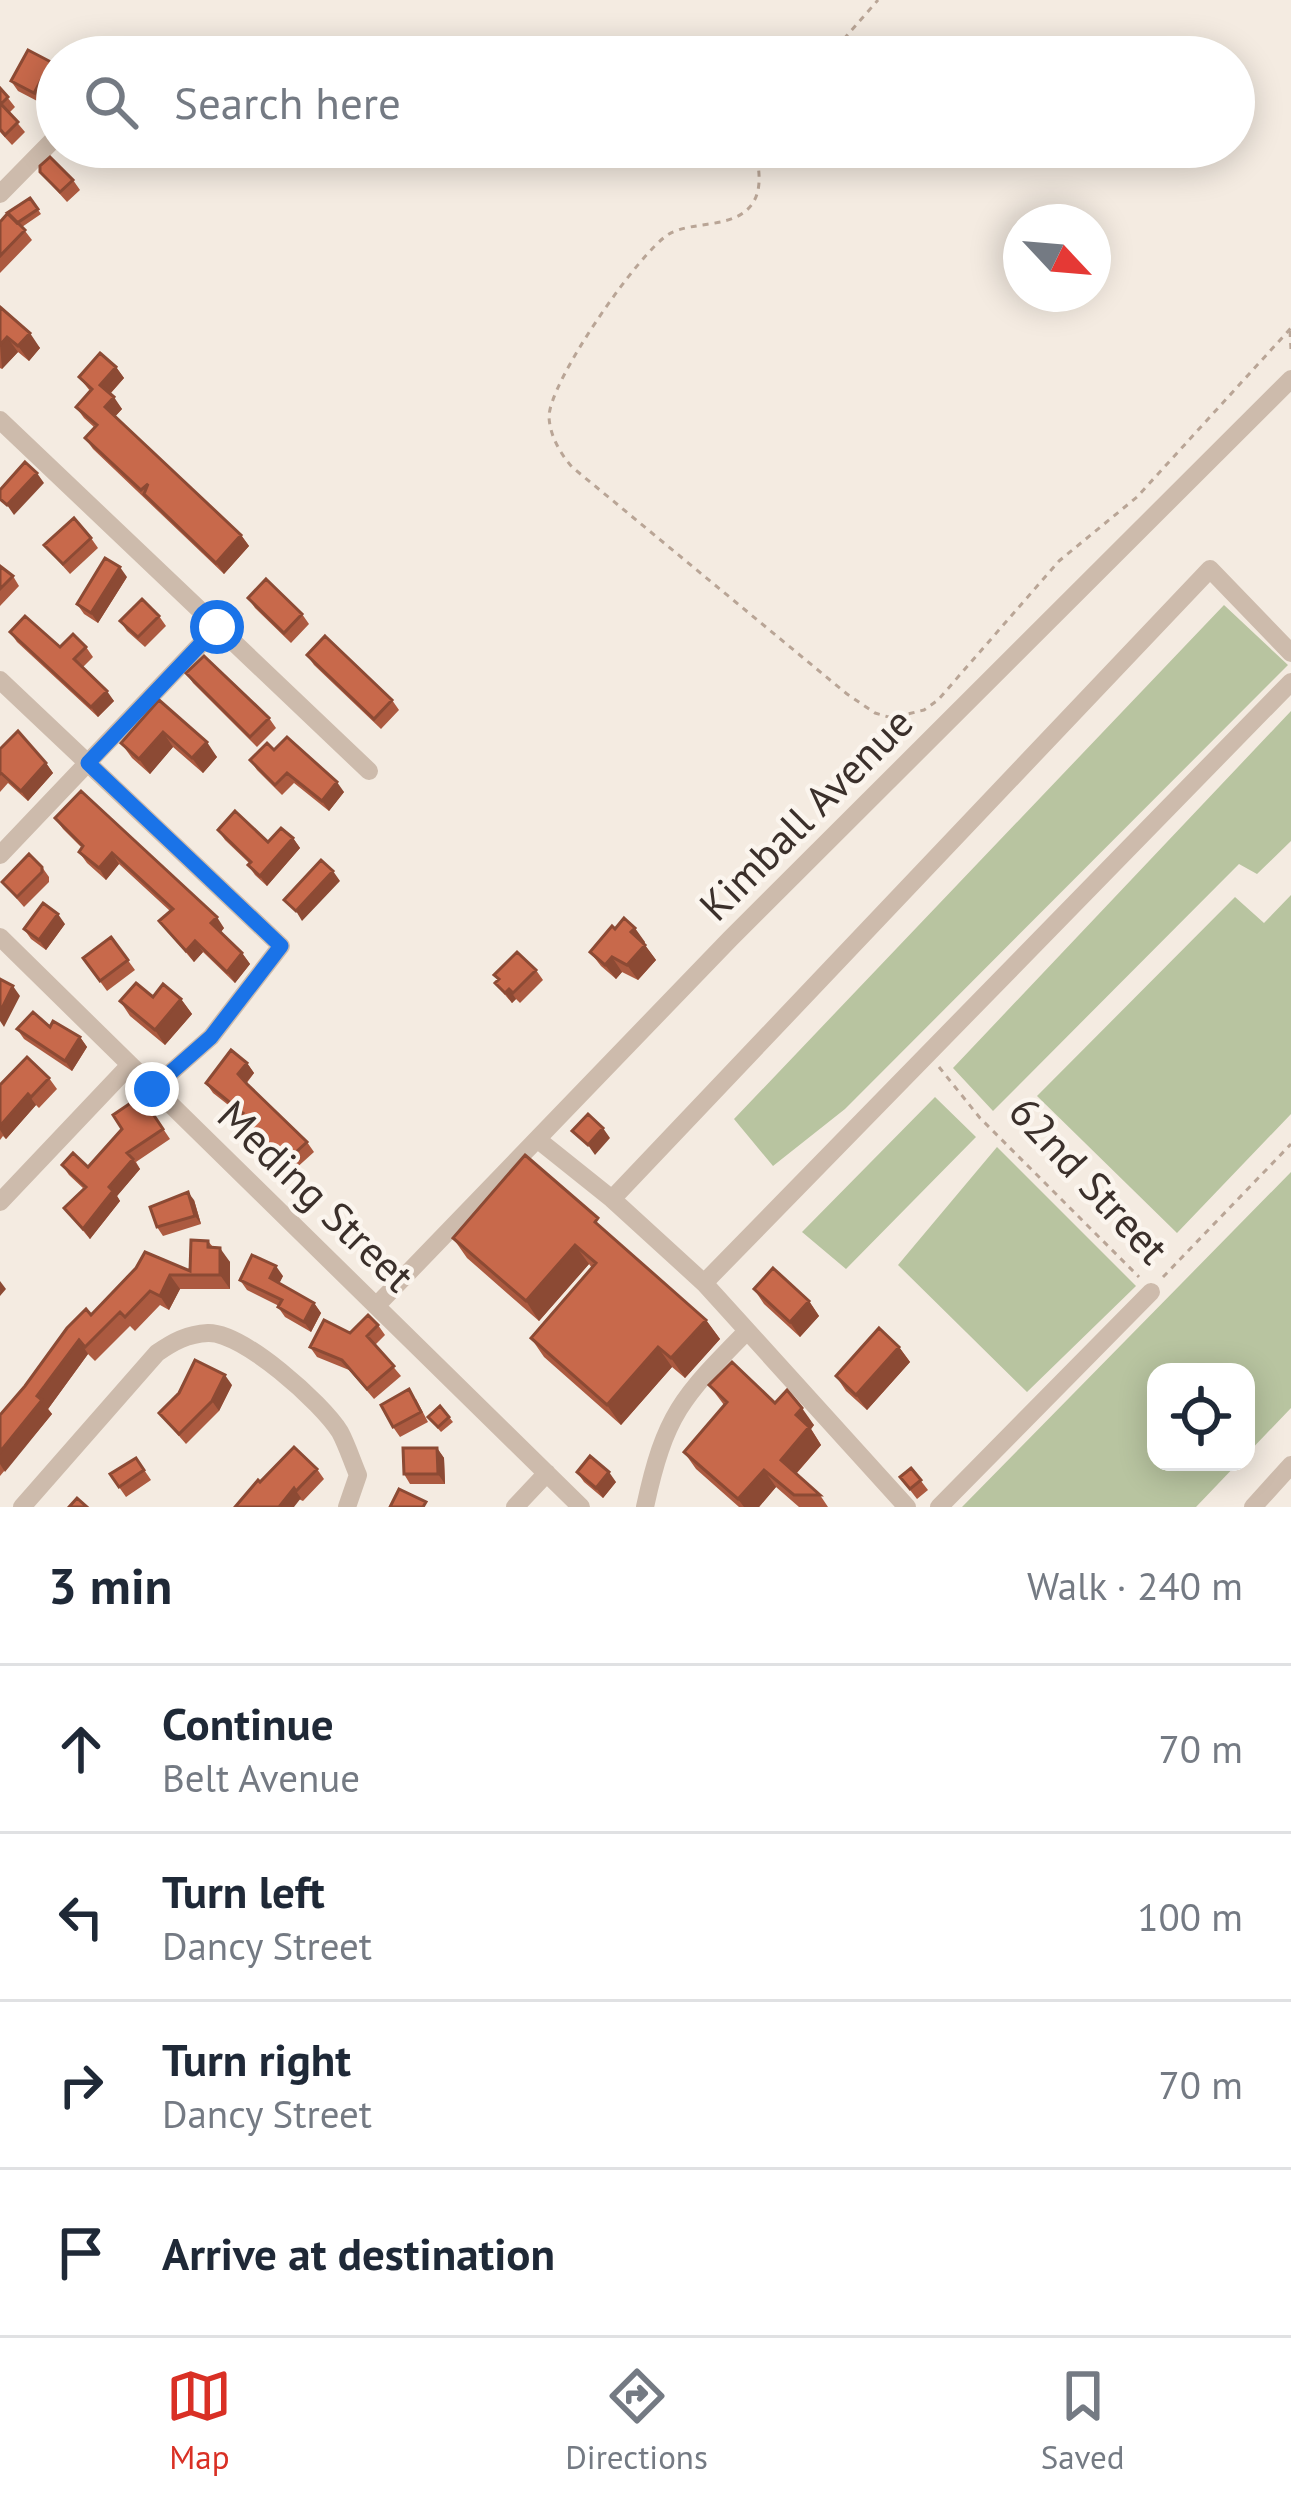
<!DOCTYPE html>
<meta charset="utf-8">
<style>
:root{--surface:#fff;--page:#f6f6f7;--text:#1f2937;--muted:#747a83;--line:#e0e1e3;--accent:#d93025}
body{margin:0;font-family:"PT Sans",sans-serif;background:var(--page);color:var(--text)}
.controls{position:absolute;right:36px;bottom:36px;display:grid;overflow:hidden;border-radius:24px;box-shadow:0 6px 30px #0003}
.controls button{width:108px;height:108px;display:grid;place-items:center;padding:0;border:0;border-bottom:3px solid var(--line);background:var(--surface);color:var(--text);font:60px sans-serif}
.compass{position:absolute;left:1003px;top:204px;width:108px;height:108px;border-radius:50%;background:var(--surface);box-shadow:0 6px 30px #0003;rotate:116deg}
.stop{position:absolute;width:36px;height:36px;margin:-27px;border:9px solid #1a73e8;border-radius:50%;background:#fff}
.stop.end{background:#1a73e8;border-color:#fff;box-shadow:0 3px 12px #0008}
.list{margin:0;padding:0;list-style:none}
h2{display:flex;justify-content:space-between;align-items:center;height:156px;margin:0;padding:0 48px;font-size:51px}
h2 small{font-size:39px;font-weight:400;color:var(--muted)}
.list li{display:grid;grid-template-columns:78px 1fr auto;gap:36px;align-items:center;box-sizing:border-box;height:168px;padding:0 48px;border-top:3px solid var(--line)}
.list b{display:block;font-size:45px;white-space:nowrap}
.list p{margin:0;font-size:39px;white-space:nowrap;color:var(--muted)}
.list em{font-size:39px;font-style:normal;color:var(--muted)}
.icon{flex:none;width:66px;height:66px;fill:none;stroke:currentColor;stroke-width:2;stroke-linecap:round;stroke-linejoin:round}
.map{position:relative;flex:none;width:1291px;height:1507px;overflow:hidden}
.search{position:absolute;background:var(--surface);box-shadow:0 6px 30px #0003;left:36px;right:36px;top:36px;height:132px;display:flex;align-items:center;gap:30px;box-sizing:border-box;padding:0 42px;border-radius:66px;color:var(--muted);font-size:45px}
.sheet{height:828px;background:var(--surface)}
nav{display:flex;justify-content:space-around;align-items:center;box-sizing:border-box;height:168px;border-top:3px solid var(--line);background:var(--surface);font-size:33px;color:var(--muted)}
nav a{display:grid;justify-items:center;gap:6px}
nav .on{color:var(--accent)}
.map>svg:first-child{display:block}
.green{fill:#b8c4a0}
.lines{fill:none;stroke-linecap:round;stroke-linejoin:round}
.path{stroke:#b9a596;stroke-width:3;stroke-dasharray:6 6;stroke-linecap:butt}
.minor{stroke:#cdbbac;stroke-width:18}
.wall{fill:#ac5a40}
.shaded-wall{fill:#8c4a34}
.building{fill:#c8694b;stroke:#8c4a34;stroke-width:3}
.route{stroke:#1a73e8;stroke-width:15}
.labels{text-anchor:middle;stroke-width:9;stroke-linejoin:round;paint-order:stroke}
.street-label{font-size:42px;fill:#3b302b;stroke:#fbf5ee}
</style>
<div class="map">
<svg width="1291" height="1507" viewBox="0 0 1291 1507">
<rect width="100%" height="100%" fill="#f4ebe1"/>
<path class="green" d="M 1224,605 L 1288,665 L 845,1109 L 773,1166 L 734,1119 Z
M 1291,711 L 1291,841 L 1257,874 L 1239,864 L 993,1111 L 953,1068 Z
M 1291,895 L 1291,1114 L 1177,1233 L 1037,1096 L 1235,897 L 1264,923 Z
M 935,1097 L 976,1137 L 846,1269 L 802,1232 Z
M 997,1147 L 1136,1286 L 1027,1392 L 898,1265 Z
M 1291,1172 L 1291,1408 L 1246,1455 L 1246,1372 L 1156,1372 L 1156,1462 L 1239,1462 L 1196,1507 L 962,1507 Z"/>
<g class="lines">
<path class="path" d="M 828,57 L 878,0
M 755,147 C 758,164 763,185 754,201 C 738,230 693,220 669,234 C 639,252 549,382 549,417 C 550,436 560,453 572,467 L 847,694 L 875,713 L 892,718 L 924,710 L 938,700 L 1059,561 L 1137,497 L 1291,328
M 1290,331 L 1291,350
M 939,1067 L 980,1118 L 1139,1277
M 1163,1277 L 1291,1144"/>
<path class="minor" d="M 0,194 L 55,138
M 0,420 L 369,771
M 0,680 L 281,946 L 211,1037 L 152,1089
M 0,855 L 217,627
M 0,937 L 581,1507
M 537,1139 L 612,1199 L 704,1283 L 907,1507
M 612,1199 L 1210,569 L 1291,653
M 0,1202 L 129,1066
M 704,1283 L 1291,682
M 377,1305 L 730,939 L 1291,379
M 22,1507 L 157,1353 C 173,1342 187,1334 208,1333 C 243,1332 322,1403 340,1432 C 347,1445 352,1461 358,1475 L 347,1507
M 515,1507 L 547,1473
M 645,1507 C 665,1414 682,1397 747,1331
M 939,1507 L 1151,1292
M 1253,1507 L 1291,1465"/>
</g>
<path class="wall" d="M 57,72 L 41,103 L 18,91 L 11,81 Z
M 0,88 L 15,107 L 9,113 L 25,132 L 12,145 L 0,132 Z
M 40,172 L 73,180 L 80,190 L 67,202 Z
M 30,198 L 41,214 L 22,227 L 32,240 L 0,273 L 0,222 Z
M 0,307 L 40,348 L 29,361 L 18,352 L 2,369 L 0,368 Z
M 116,367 L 124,378 L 110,394 L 122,409 L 115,416 L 241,535 L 249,546 L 224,574 L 93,449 L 85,438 L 95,428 L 84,418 L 76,407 L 90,391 L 79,377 Z
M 91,538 L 98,548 L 70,574 L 44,545 Z
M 0,566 L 13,576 L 19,586 L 0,606 Z
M 127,577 L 98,623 L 84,614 L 77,604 Z
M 248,598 L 302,614 L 309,624 L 291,643 L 255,608 Z
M 159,616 L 166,626 L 145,647 L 127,631 L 120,621 Z
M 10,632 L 60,647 L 86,647 L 93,657 L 82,668 L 114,701 L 98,717 L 17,642 Z
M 307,655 L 392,700 L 399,710 L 381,729 L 314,665 Z
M 186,673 L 269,718 L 276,728 L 257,747 L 193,683 Z
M 159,700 L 217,757 L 203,773 L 173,747 L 150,774 L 132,758 L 121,743 Z
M 0,749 L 46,763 L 53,773 L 28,801 L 8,783 L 0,792 Z
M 274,750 L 344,792 L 329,811 L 294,783 L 282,795 L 257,770 L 250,760 Z
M 55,818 L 224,928 L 221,932 L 242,953 L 250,964 L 235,983 L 203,952 L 194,962 L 159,921 L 170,911 L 119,864 L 106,880 L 87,863 L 79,852 L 82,848 L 63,829 Z
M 218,830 L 268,842 L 293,838 L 300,848 L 267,886 L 255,875 L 248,865 L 249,863 L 225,840 Z
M 42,867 L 49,877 L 49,882 L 24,907 L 2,882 Z
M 65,924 L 46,950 L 31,939 L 24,929 Z
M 615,929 L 645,942 L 644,944 L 656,960 L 638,980 L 622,972 L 616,979 L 601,966 L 590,952 Z
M 111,937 L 135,970 L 107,991 L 83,958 Z
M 536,970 L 543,980 L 520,1003 L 516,999 L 512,1003 L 495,983 L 498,980 L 494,975 Z
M 153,997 L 181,999 L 192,1014 L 165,1045 L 130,1016 L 120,1001 Z
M 50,1027 L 80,1037 L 87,1047 L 72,1071 L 24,1039 L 17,1029 Z
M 247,1063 L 254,1073 L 246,1084 L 307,1142 L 314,1152 L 293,1171 L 247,1126 L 241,1115 L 213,1093 L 206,1083 Z
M 49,1078 L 57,1089 L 39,1108 L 36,1105 L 6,1139 L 3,1136 L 0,1140 L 0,1085 Z
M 141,1096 L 170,1139 L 136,1162 L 140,1169 L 117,1196 L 120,1201 L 90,1239 L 64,1208 L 84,1189 L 69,1175 L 62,1165 L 88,1167 L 122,1129 Z
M 194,1200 L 201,1224 L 163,1236 L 157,1227 Z
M 609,1234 L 706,1320 L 720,1339 L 685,1378 L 672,1367 L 621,1425 L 544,1357 L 531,1338 L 592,1268 L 589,1264 L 539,1321 L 467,1258 L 453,1238 Z
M 208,1241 L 213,1247 L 230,1262 L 230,1289 L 180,1289 L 169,1310 L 160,1305 L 135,1331 L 130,1326 L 95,1361 L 88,1354 L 48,1409 L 52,1414 L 0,1476 L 0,1415 L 91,1315 L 136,1268 L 190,1271 Z
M 283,1276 L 279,1283 L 314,1303 L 321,1313 L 311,1332 L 285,1317 L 278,1307 L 279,1306 L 247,1290 L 240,1280 Z
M 754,1289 L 809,1301 L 819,1316 L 800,1337 L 764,1304 Z
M 378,1325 L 385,1335 L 375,1345 L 401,1376 L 374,1399 L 349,1370 L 317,1357 L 310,1347 Z
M 899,1347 L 910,1362 L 867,1410 L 846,1391 L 836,1376 Z
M 232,1385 L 219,1411 L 186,1444 L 159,1413 Z
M 709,1385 L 775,1403 L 814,1425 L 811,1429 L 821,1445 L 796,1474 L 820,1495 L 828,1507 L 799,1507 L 776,1487 L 759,1507 L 739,1507 L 696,1469 L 684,1452 L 724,1405 Z
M 416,1399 L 428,1422 L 400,1437 L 393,1427 Z
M 449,1417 L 453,1422 L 441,1432 L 432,1422 Z
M 437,1448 L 444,1458 L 445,1484 L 410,1484 L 404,1474 Z
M 136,1458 L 151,1480 L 126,1497 L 119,1487 Z
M 911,1468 L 928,1490 L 917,1499 L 900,1477 Z
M 317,1469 L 324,1479 L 303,1501 L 260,1482 Z
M 577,1472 L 616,1482 L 603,1498 L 584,1482 Z"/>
<path class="shaded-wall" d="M 51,62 L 57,73 L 41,103 L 34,93 Z
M 102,147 L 118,147 L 103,164 L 96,154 Z
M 30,333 L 40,348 L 29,361 L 18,346 Z
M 7,337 L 18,352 L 2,369 L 0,345 Z
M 116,367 L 124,378 L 108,396 L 100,385 Z
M 114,397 L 122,409 L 113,419 L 105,407 Z
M 37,473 L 44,483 L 14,515 L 7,505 Z
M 241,535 L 249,546 L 224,574 L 216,563 Z
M 120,567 L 127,577 L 98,623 L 91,613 Z
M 107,691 L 114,701 L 98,717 L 91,707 Z
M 163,732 L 173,747 L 150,774 L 139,759 Z
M 207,742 L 217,757 L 203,773 L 192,758 Z
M 46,763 L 53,773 L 28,801 L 21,791 Z
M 337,782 L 344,792 L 329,811 L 322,801 Z
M 293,838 L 300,848 L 267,886 L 260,876 Z
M 112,853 L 119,864 L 106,880 L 99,868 Z
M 333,871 L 340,881 L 302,921 L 296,911 Z
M 58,914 L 65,924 L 46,950 L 39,940 Z
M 217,917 L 224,928 L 219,934 L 211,923 Z
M 635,928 L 645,942 L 641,947 L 631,932 Z
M 195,941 L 203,952 L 194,962 L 186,951 Z
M 645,945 L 656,960 L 638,980 L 627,965 Z
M 242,953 L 250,964 L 235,983 L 227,972 Z
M 612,957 L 622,972 L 616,979 L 605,965 Z
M 13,986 L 20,996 L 4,1027 L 0,1021 L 0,1012 Z
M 509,989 L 516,999 L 512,1003 L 505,993 Z
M 181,999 L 192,1014 L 165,1045 L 155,1030 Z
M 80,1037 L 87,1047 L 72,1071 L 65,1061 Z
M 247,1063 L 254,1073 L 245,1084 L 238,1074 Z
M 28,1094 L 36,1105 L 6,1139 L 0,1130 L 0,1126 Z
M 603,1128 L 610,1138 L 595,1155 L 588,1145 Z
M 133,1159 L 140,1169 L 117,1196 L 120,1201 L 90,1239 L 83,1229 L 109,1187 Z
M 188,1192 L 194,1200 L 201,1224 L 195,1216 Z
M 575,1245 L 589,1264 L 539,1321 L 526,1301 Z
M 220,1248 L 230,1262 L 230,1289 L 220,1275 Z
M 276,1266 L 283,1276 L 277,1288 L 270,1278 Z
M 170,1275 L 180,1289 L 169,1310 L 160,1296 Z
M 0,1281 L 6,1289 L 0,1296 Z
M 809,1301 L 819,1316 L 800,1337 L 790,1322 Z
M 314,1303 L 321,1313 L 311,1332 L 304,1322 Z
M 706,1320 L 720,1339 L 685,1378 L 671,1358 Z
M 79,1340 L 88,1354 L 48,1409 L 52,1414 L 5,1472 L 0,1464 L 0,1452 L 37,1396 Z
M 658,1347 L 672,1367 L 621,1425 L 607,1405 Z
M 899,1347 L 910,1362 L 867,1410 L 856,1395 Z
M 225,1375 L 232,1385 L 219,1411 L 212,1401 Z
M 802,1408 L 814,1425 L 811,1429 L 821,1445 L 793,1477 L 781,1460 L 796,1415 Z
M 437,1448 L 444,1458 L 445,1484 L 438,1474 Z
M 764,1470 L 776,1487 L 759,1507 L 744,1507 L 738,1499 Z
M 609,1472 L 616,1482 L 603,1498 L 596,1488 Z
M 294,1488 L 301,1498 L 294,1507 L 279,1507 Z"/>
<path class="building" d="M 28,50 L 51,62 L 34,93 L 11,81 Z
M 0,88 L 8,97 L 1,104 L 18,122 L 5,135 L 0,129 Z
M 88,147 L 102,147 L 96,154 Z
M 50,157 L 73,180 L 60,192 L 40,172 L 40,166 Z
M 30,198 L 38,209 L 17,223 L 7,213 Z
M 8,213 L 25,230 L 0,256 L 0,222 Z
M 0,307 L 30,333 L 18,346 L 7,337 L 0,345 Z
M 100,353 L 116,367 L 100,385 L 114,397 L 105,407 L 241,535 L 216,563 L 144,494 L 148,484 L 141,490 L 85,438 L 97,425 L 76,407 L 92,389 L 79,377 Z
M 25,462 L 37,473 L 7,505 L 0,499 L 0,490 Z
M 74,518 L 91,538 L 63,564 L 44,545 Z
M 105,558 L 120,567 L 91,613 L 77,604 Z
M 0,566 L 13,576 L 0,589 Z
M 266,579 L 302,614 L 284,633 L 248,598 Z
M 142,599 L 159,616 L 138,637 L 120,621 Z
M 25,616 L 60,647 L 73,634 L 86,647 L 74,659 L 107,691 L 91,707 L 10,632 Z
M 325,636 L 392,700 L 374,719 L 307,655 Z
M 204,656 L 269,718 L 250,737 L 186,673 Z
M 159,700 L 207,742 L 192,758 L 163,732 L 139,759 L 121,743 Z
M 18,731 L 46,763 L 21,791 L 1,773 L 0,774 L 0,749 Z
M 287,737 L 337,782 L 322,801 L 287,773 L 275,785 L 250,760 L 267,743 L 274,750 Z
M 81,791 L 217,917 L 211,923 L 242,953 L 227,972 L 195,941 L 186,951 L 159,921 L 173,909 L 112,853 L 99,868 L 79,852 L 83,846 L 55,818 Z
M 235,811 L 268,842 L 281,828 L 293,838 L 260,876 L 248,865 L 251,862 L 218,830 Z
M 29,854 L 42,867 L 42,872 L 17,897 L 2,882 Z
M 321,860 L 333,871 L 296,911 L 284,900 Z
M 43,903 L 58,914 L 39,940 L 24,929 Z
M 624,918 L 635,928 L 631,932 L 645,945 L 627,965 L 612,957 L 605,965 L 590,952 L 612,926 L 615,929 Z
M 111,937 L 128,960 L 100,981 L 83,958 Z
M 517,952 L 536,970 L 513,993 L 509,989 L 505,993 L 495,983 L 499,979 L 494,975 Z
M 0,979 L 13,986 L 0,1012 Z
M 136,983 L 153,997 L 163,984 L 181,999 L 155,1030 L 120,1001 Z
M 33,1012 L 50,1027 L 53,1021 L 80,1037 L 65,1061 L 17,1029 Z
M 231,1050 L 247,1063 L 238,1074 L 247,1084 L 307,1142 L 286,1161 L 240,1116 L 243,1113 L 206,1083 Z
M 27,1057 L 49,1078 L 31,1097 L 28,1094 L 0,1126 L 0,1085 Z
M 141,1096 L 163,1129 L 127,1153 L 133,1159 L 109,1187 L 113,1191 L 83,1229 L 64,1208 L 86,1187 L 62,1165 L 73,1153 L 88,1167 L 122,1129 L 113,1115 Z
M 588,1114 L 603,1128 L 588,1145 L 572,1131 Z
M 525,1155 L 598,1218 L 595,1222 L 706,1320 L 671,1358 L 658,1347 L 607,1405 L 531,1338 L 596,1263 L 575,1245 L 526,1301 L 453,1238 Z
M 188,1192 L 195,1216 L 157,1227 L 150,1207 Z
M 191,1240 L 208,1241 L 208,1247 L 220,1248 L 220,1275 L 170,1275 L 160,1296 L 150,1291 L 125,1317 L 120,1312 L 85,1347 L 79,1340 L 37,1396 L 42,1400 L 0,1452 L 0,1415 L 25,1386 L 67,1328 L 86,1309 L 91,1315 L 136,1268 L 145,1252 L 190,1271 Z
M 252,1255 L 276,1266 L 270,1278 L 314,1303 L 304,1322 L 278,1307 L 282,1300 L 240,1280 Z
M 773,1268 L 809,1301 L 790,1322 L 754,1289 Z
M 368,1315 L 378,1325 L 367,1336 L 394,1366 L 367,1389 L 342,1360 L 310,1347 L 324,1320 L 350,1333 Z
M 879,1328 L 899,1347 L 856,1395 L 836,1376 Z
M 195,1360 L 225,1375 L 212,1401 L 179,1434 L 159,1413 L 179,1393 Z
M 732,1362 L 775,1403 L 787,1390 L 802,1408 L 796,1415 L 809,1427 L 781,1460 L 820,1495 L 794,1495 L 764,1470 L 738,1499 L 684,1452 L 727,1402 L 709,1385 Z
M 409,1389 L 421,1412 L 393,1427 L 381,1405 Z
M 440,1406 L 449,1417 L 438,1427 L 428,1417 Z
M 294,1447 L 317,1469 L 296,1491 L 294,1488 L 279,1507 L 235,1507 L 258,1480 L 260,1482 Z
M 403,1448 L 437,1448 L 438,1474 L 404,1474 Z
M 590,1456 L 609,1472 L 596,1488 L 577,1472 Z
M 136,1458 L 144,1470 L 119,1487 L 110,1474 Z
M 911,1468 L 921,1480 L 910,1489 L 900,1477 Z
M 399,1489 L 426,1502 L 423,1507 L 390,1507 Z
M 77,1498 L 87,1507 L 69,1507 Z"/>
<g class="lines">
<path class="route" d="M 152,1089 L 211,1037 L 281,946 L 88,763 L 217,627"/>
</g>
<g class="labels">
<g class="street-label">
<text transform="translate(806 814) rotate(-45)" y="15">Kimball Avenue</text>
<text transform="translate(1089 1180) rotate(47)" y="15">62nd Street</text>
<text transform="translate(316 1196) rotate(44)" y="15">Meding Street</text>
</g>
</g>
</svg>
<div class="controls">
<button><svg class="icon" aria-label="locate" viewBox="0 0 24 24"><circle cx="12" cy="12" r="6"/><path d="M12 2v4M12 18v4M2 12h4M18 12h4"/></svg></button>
</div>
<svg class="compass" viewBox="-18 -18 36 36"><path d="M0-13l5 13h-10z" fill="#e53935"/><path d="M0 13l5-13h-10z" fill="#747a83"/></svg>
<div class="stop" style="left:217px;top:627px"></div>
<div class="stop end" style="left:152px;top:1089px"></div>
<div class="search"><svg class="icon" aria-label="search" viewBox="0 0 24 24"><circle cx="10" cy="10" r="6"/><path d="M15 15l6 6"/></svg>Search here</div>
</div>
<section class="sheet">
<h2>3 min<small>Walk · 240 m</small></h2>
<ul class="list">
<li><svg class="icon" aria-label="ahead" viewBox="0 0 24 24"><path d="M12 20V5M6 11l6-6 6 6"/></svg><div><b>Continue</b><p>Belt Avenue</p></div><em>70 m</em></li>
<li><svg class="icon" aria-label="left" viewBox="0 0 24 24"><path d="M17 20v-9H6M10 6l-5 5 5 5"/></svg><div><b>Turn left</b><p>Dancy Street</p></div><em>100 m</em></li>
<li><svg class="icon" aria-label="right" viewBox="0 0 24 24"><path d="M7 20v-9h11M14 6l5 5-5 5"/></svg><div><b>Turn right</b><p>Dancy Street</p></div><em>70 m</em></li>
<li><svg class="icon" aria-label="arrive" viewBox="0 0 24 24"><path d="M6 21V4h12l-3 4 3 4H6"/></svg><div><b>Arrive at destination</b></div></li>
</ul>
</section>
<nav>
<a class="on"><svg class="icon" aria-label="map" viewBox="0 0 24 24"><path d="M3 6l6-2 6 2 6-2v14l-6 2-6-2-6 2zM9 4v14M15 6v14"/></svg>Map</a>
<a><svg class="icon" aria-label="directions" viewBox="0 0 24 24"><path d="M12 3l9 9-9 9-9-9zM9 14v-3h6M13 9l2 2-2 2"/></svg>Directions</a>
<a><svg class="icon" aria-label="saved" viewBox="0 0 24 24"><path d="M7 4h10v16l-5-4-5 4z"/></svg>Saved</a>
</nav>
